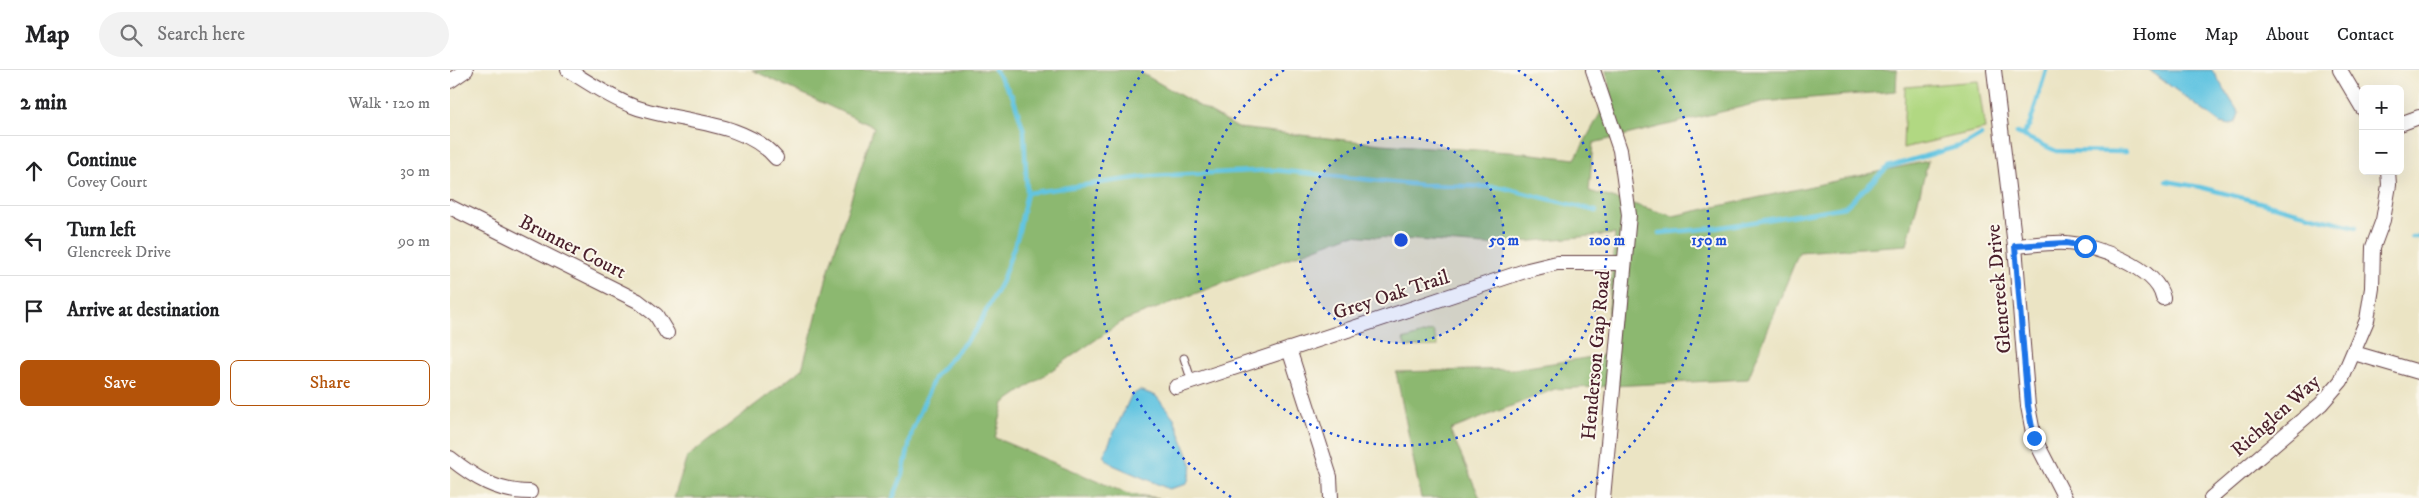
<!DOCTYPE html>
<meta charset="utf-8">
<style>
:root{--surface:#fff;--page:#f2f2f2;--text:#202124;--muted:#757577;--line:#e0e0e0;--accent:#b45309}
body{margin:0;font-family:"IM FELL DW Pica",serif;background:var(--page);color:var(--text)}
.controls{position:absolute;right:15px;top:15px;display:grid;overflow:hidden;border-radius:8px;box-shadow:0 5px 20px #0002}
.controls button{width:45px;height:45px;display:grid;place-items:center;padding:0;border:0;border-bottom:1px solid var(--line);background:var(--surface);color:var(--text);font:25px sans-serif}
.stop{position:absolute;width:15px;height:15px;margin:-11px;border:4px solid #1a73e8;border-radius:50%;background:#fff}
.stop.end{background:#1a73e8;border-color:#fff;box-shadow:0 1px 5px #0008}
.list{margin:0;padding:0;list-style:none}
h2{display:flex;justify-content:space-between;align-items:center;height:65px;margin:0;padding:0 20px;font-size:21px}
h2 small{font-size:16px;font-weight:400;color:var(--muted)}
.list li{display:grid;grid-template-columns:32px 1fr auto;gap:15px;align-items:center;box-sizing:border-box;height:70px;padding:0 20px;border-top:1px solid var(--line)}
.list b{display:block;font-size:19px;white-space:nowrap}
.list p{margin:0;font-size:16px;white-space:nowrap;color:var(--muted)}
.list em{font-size:16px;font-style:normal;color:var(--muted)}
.actions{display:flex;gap:10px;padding:15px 20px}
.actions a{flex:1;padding:11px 0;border:1px solid var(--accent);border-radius:8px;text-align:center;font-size:18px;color:var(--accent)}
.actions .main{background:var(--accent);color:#fff}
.icon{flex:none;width:28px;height:28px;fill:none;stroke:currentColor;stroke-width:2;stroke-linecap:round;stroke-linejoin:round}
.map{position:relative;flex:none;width:1969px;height:428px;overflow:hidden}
header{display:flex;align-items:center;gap:30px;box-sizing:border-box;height:70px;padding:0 25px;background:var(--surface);border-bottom:1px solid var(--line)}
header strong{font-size:24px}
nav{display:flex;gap:28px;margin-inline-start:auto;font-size:18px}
.search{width:350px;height:45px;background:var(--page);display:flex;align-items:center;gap:12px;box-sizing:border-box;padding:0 18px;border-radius:28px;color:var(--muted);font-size:19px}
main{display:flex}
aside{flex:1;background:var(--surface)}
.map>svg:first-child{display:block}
.green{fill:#b1d882;stroke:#7e7c56}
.forest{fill:#8cb870;stroke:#6b6c4e}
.water{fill:#62c4e1;stroke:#567286}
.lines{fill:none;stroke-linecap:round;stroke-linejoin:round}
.stream{stroke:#62c4e1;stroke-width:4.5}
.service-casing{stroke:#623d42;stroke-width:9}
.minor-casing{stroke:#623d42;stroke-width:16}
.service{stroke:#fff;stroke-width:7}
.minor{stroke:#fff;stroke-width:14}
.route{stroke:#1a73e8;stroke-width:6}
.ring{fill:none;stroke:#1d4ed8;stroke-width:2.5;stroke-dasharray:2.5 5}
.labels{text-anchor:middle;stroke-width:4;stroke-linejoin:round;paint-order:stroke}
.street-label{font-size:20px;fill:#4a1f2b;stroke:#fbf7ec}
.centre{fill:#1d4ed8;stroke:#fbf7ec;stroke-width:2.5}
.ring-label{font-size:15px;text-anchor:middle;font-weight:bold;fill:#1d4ed8;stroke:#fbf7ec;stroke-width:4;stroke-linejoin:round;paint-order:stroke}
</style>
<header>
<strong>Map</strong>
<div class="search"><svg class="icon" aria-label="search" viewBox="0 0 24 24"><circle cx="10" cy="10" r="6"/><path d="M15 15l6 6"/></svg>Search here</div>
<nav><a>Home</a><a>Map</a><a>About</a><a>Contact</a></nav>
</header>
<main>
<aside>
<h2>2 min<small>Walk · 120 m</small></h2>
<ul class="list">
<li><svg class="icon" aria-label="ahead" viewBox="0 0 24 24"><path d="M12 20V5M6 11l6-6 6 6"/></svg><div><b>Continue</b><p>Covey Court</p></div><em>30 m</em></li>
<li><svg class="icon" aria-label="left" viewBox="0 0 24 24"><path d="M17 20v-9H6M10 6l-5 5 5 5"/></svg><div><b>Turn left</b><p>Glencreek Drive</p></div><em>90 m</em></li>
<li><svg class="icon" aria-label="arrive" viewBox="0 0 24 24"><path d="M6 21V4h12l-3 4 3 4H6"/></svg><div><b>Arrive at destination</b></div></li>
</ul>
<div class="actions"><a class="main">Save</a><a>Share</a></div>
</aside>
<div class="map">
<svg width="1969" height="428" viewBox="0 0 1969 428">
<rect width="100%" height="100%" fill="#fbf7ec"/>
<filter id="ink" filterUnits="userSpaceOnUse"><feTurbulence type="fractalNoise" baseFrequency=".02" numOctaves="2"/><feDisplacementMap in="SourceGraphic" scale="10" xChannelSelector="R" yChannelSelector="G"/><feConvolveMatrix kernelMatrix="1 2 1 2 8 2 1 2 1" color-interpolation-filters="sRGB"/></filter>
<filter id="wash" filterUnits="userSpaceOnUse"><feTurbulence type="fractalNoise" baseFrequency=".0096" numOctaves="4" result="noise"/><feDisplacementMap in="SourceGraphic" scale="20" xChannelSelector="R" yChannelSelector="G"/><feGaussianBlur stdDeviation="1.12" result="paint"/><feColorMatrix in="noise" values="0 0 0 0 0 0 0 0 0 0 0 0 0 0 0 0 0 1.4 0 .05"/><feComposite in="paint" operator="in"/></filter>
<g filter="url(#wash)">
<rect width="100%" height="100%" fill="#ebe4c4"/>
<path class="green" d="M 1528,11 L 1535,59 L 1453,78 L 1455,17 Z
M 983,261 L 988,276 L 956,277 L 953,270 Z"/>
<path class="forest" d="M 302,0 L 686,0 L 788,58 L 931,74 L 1074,83 L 1125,89 L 1161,24 L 1156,0 L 1447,0 L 1446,21 L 1312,32 L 1143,73 L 1139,121 L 1223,146 L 1478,91 L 1457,175 L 1349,182 L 1298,309 L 1105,319 L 1000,360 L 1030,428 L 971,428 L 946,302 L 1064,299 L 1155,285 L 1165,164 L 1035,175 L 900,165 L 673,251 L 554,333 L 545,368 L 678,424 L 709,428 L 224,428 L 237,387 L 352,299 L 381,192 L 424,57 Z"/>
<path class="water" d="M 1699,0 L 1762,0 L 1789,43 L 1786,52 L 1780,55 L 1770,53 Z
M 690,320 L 706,326 L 724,348 L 742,396 L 737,414 L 719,419 L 663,395 L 653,386 L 681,326 Z"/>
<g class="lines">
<path class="stream" d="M 1567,63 L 1606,81 L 1676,82
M 1573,64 L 1580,54 L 1596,0
M 1716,111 L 1750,117 L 1906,157
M 577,123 L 700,106 L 824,100 L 971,115 L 1050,117 L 1146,141
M 1209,163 L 1266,158 L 1395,137 L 1438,97 L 1516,74 L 1531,65
M 1962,167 L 1969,167
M 443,428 L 453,404 L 462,361 L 485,306 L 526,260 L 552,211 L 568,165 L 577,123 L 574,61 L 563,27 L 545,0"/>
</g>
</g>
<g filter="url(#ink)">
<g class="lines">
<g class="service-casing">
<path id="service" d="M 734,288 L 742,312"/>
</g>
<g class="minor-casing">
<path id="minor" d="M 118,0 C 139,13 161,28 185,37 C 229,53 294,50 326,88
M 1143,0 L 1170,80 L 1179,145 L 1153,428
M 1544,0 L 1565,176 L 1578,336 L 1584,368 L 1615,428
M 1890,0 L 1913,39
M 0,11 L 16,0
M 1950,54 L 1969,47
M 0,137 L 188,231 L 206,245 L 217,263
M 1565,176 C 1582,175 1599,172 1616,173 C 1644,175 1707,197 1713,228
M 839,279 L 880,407 L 881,428
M 1904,283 L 1969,302
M 726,317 L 1078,200 L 1107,193 L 1173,193
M 0,388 C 25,408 47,422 80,422
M 1761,428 L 1871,334 L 1891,311 L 1917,250 L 1922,218 L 1923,177 L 1933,150 L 1939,115 L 1938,101"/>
</g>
<use href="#service" class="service"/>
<use href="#minor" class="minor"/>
</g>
</g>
<g class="lines" filter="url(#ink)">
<path class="route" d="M 1584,368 L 1578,336 L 1565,176 L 1616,173 L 1635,176"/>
</g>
<circle cx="951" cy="170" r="103" fill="#1d4ed8" fill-opacity=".12"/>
<g class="ring">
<circle cx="951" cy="170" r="103"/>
<path d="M1068 0A206 206 0 1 1 834 0"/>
<path d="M781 427A308 308 0 0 1 694 0M1208 0A308 308 0 0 1 1121 427"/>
</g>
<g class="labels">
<g class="street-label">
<text transform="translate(123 176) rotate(27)" y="7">Brunner Court</text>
<text transform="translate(1548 219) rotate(-95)" y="7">Glencreek Drive</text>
<text transform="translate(941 224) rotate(-18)" y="7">Grey Oak Trail</text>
<text transform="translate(1145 285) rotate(-85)" y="7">Henderson Gap Road</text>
<text transform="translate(1825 345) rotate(-42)" y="7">Richglen Way</text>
</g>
</g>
<circle cx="951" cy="170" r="8" class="centre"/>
<g class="ring-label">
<text x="1054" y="175">50 m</text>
<text x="1157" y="175">100 m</text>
<text x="1259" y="175">150 m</text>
</g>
</svg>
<div class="controls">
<button>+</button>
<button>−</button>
</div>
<div class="stop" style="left:1635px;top:176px"></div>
<div class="stop end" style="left:1584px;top:368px"></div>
</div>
</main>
